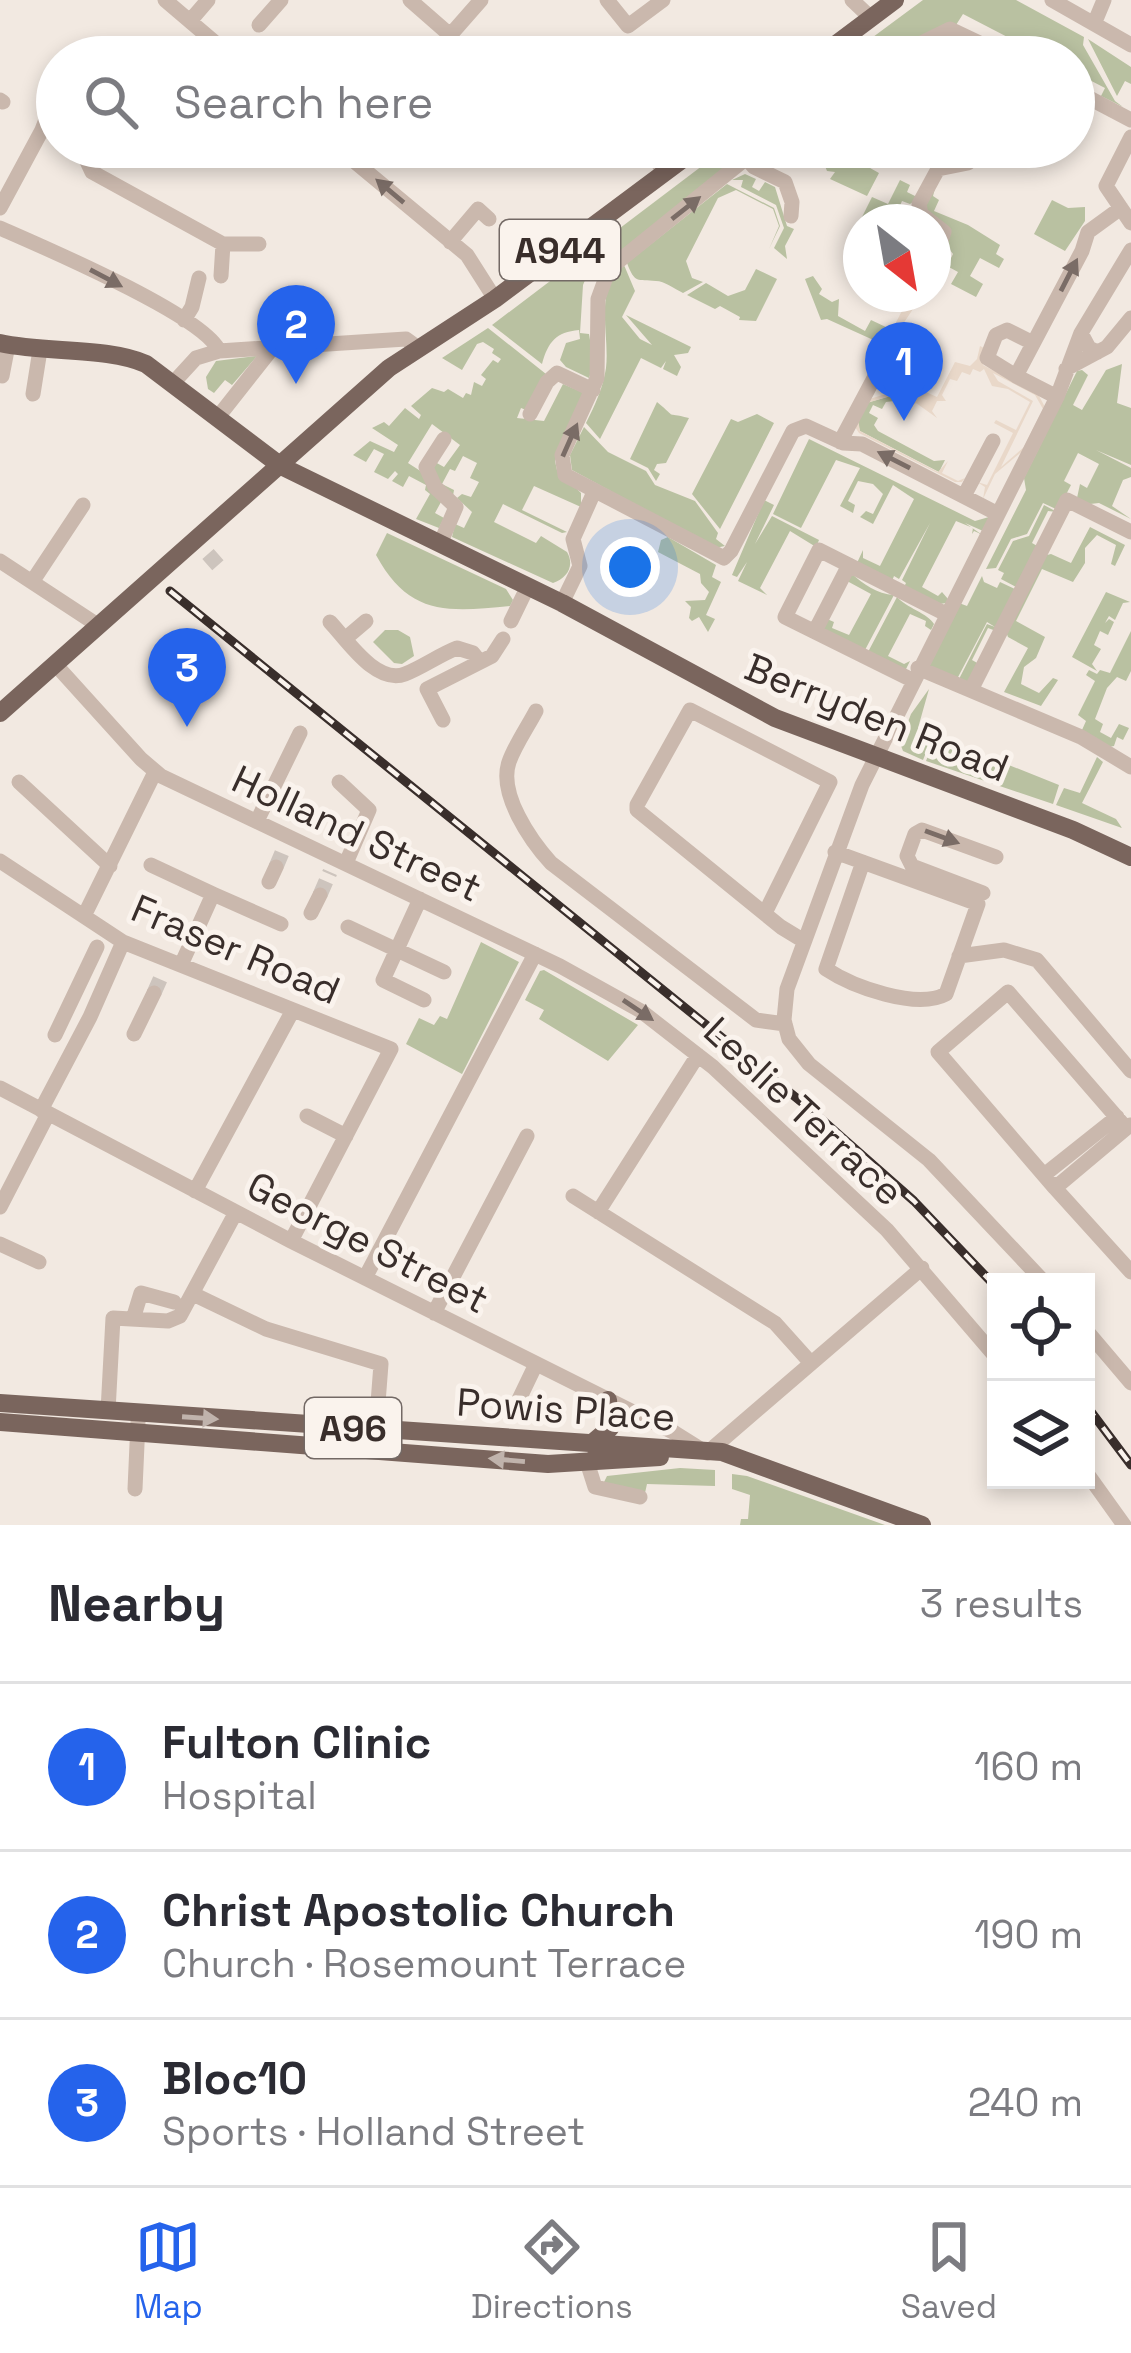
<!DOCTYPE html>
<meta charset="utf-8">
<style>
:root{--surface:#fff;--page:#f2f2f3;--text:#2b2b33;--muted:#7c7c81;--line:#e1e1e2;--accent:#2563eb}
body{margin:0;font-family:"Space Grotesk",sans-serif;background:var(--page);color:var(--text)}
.controls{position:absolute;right:36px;bottom:36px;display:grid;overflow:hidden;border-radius:0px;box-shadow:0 6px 18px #0003}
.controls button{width:108px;height:108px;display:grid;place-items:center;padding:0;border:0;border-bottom:3px solid var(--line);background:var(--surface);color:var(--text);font:60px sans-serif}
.compass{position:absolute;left:843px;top:204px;width:108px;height:108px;border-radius:50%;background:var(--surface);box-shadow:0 6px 18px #0003;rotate:149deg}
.you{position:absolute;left:630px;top:567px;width:42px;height:42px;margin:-30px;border:9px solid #fff;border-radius:50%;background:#1a73e8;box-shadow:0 0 0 18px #1a73e833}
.badge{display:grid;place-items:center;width:78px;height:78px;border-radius:50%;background:var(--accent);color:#fff;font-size:39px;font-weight:700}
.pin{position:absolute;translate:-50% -99px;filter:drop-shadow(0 3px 6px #0008)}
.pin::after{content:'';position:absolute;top:63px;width:42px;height:36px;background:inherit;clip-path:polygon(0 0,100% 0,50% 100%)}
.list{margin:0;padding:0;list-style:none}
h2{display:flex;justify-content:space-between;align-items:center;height:156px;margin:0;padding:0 48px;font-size:51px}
h2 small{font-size:39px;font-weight:400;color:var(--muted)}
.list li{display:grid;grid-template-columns:78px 1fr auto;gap:36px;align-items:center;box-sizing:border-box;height:168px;padding:0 48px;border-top:3px solid var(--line)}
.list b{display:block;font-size:45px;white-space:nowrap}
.list p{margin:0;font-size:39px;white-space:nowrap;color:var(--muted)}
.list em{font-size:39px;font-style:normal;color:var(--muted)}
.icon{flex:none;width:66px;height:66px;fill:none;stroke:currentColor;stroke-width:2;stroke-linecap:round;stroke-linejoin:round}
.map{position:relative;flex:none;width:1131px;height:1525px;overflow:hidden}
.search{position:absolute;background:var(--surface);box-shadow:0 6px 18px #0003;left:36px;right:36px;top:36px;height:132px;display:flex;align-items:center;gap:30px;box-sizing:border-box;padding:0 42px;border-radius:66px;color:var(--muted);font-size:45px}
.sheet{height:660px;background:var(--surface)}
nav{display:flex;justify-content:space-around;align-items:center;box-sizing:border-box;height:168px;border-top:3px solid var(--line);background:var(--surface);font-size:33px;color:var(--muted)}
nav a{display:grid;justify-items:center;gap:6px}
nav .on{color:var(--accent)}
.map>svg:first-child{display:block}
.green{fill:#b9c1a1}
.plaza{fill:#e9d8c9;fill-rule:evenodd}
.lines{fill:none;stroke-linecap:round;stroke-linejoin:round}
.minor-tunnel{stroke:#cdc4bd;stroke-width:15;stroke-dasharray:15 8;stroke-linecap:butt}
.minor{stroke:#cab8ad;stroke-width:15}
.major{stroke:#7a655d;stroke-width:18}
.rail-casing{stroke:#392e2b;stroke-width:9}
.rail{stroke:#faf3ed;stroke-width:4.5;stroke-dasharray:14;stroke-linecap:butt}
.oneway{fill:#7a6c66}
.oneway2{fill:#c0b3ac}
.labels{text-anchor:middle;stroke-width:10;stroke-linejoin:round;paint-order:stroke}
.shield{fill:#faf3ed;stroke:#736965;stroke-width:3}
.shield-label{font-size:36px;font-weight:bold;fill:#392e2b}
.street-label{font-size:39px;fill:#392e2b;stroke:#faf3ed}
</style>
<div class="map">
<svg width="1131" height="1525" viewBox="0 0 1131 1525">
<rect width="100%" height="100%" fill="#f2e9e1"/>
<path class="green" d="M 923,0 L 1016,0 L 1084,37 L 1083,45 L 1115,101 L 1123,107 L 1101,96 L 1105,88 L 1074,72 L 1074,57 L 1046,57 L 1038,53 L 1036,57 L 1017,53 L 1021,44 L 963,14 L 956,25 L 943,26 L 886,57 L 846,57 Z
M 1088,39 L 1131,67 L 1131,84 L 1125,81 L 1117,96 Z
M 727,147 L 754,147 L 609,265 L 594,259 L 583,285 L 580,333 L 589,334 L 594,364 L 589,378 L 566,367 L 560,360 L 566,343 L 580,339 L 579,330 C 556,332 548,342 542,364 L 492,325 Z
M 769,147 L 836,149 L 879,173 L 867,196 L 830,179 L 835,172 L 827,171 L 820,154 L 792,164 L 797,153 L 787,148 L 780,161 L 768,166 L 762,161 Z
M 745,174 L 756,179 L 752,187 L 759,191 L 765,182 L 775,187 L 787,226 L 794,229 L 785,246 L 787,259 L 774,248 L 784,228 L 776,205 L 741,187 L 743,180 L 732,180 Z
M 900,180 L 910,185 L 907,192 L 919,198 L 910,204 L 902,201 L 899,208 L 925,222 L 905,214 L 901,222 L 861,222 L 861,239 L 853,235 L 872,197 L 888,204 Z
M 937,181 L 933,196 L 939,200 L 934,211 L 968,225 L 1000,245 L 996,254 L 1004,259 L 999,268 L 980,258 L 970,276 L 983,284 L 976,297 L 951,284 L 958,272 L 947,266 L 953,254 L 947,246 L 949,236 L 929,215 L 925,205 Z
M 727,184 L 774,208 L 780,226 L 769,249 L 779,226 L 773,209 L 736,190 L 718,198 L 686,261 L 692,278 L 703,282 L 683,293 C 675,289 664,281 656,281 C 637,279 635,284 627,263 Z
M 1052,200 L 1068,208 L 1085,207 L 1085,221 L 1065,251 L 1034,234 Z
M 624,265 L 635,291 L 622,317 L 640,339 L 652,345 L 626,315 L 691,347 L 688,353 L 674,355 L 681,367 L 677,376 L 663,369 L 666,361 L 661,368 L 641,358 L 600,439 L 586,423 C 595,405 603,388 606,368 C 610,333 593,291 624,265 Z
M 756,269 L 777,279 L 756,321 L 739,320 L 740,317 L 720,306 L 715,309 L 687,295 L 706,283 L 728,296 L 745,290 Z
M 813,276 L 822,289 L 819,294 L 832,302 L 839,299 L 838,316 L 865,331 L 871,320 L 888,328 L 880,343 L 827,319 L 821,320 L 805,279 Z
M 488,328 L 546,374 L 526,410 L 521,408 L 517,418 L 544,421 L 563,384 L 584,393 L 555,461 L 557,470 L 581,493 L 581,507 L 534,486 L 522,510 L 567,532 L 562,533 L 503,504 L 494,522 L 536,543 L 541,536 L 567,552 C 575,566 567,578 553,583 L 452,537 L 455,524 L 464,528 L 472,512 L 457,498 L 462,494 L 471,497 L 479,482 L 470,478 L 477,463 L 463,456 L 455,471 L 450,469 L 442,484 L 454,490 L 453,496 L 431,476 L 435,462 L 444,467 L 460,445 L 432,424 L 408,463 L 422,472 L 441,502 L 435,513 L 444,518 L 439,528 L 416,519 L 430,494 L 425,490 L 426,485 L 409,476 L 403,487 L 392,481 L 398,474 L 395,471 L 388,479 L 374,472 L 384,454 L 374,449 L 366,462 L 353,455 L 370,441 L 394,452 L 398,445 L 372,428 L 384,422 L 389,426 L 405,408 L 419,419 L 421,415 L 411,406 L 432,388 L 444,392 L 448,389 L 463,398 L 466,393 L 471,395 L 474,382 L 482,386 L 486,379 L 481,375 L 493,360 L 498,363 L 501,359 L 492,353 L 494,349 L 483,342 L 477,344 L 462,370 L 442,358 Z
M 257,356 L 232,385 L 225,380 L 214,393 L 208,389 L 206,377 L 216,361 Z
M 1122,364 L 1117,403 L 1131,408 L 1131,465 L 1096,450 L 1131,468 L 1131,477 L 1123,480 L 1112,506 L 1131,519 L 1099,503 L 1090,504 L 1077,498 L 1080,484 L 1087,488 L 1099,464 L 1078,453 L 1064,481 L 1071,485 L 1058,510 L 1043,503 L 1027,534 L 1011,539 L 996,568 L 986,569 L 1026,490 L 1024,478 L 1077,371 L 1082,370 L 1088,375 L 1073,405 L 1082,410 L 1106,370 Z
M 905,392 L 909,400 L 903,411 L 894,401 L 886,402 L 882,409 L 873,405 L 869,413 L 878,418 L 874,425 L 878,431 L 934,461 L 945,460 L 939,472 L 860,431 L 857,420 L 866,403 Z
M 657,402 C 680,421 662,411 689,418 L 666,463 L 657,464 L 654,470 L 660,474 L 656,481 L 648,468 L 630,459 Z
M 757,414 L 774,423 L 720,529 L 692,494 L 731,419 L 738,422 Z
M 584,427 L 608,452 L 646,471 L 655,485 L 695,501 L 718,533 L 716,539 L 725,546 L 715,548 L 572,470 L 570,455 Z
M 809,439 L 975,521 L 989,517 L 983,531 L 965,523 L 981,534 L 974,531 L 972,534 L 973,528 L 956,521 L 922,587 L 938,596 L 942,592 L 948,599 L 946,603 L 940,604 L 904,587 L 906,583 L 902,580 L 930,523 L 899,579 L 894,576 L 892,581 L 857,563 L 863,550 L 863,558 L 880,566 L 914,499 L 893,485 L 873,524 L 860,517 L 866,511 L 873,514 L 883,494 L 873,484 L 858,481 L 848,501 L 855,505 L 853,513 L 840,506 L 860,468 L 836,460 L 801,528 L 773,514 Z
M 764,500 L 774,505 L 755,544 L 772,516 L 819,540 L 816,547 L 790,531 L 760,588 L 767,595 L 738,581 L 747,562 L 737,577 L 732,575 Z
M 1044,505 L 1057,512 L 1048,511 L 1032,543 L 1039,547 L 1018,588 L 1001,579 L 1004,573 L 998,570 L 1013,541 L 1029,536 Z
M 1090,527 L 1125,545 L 1115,566 L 1111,564 L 1116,545 L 1097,535 L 1085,548 L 1085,563 L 1073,582 L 1042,569 L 1016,621 L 1045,637 L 1036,658 L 1024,667 L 1021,684 L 1039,693 L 1053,678 L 1058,680 L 1041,706 L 1004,692 L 1028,648 L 1008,637 L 1005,629 L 1043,556 L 1051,554 L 1071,563 Z
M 387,533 L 506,589 L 513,600 L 510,606 C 447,612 409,616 376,555 Z
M 668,537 L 716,565 L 712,577 L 721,582 L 706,615 L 715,619 L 708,632 L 699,617 L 692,621 L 689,618 L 691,607 L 685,601 L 705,600 L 709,592 L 701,583 L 700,574 L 658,552 L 661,540 Z
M 851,573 C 863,584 877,594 894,595 L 865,650 L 822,629 L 827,619 L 834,622 L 832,628 L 849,635 L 871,594 L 847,581 Z
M 982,576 L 984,582 L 997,588 L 1000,582 L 1017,590 L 996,631 L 988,628 L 972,660 L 979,664 L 970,682 L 959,679 L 987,624 L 995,627 L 987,622 L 957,679 L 927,666 L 959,603 L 967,606 Z
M 1106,592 L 1130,602 L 1123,603 L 1115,620 L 1109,616 L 1105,623 L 1109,619 L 1114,622 L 1108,635 L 1100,631 L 1094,645 L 1101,649 L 1092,664 L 1097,671 L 1072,657 Z
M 897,597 C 905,607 929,614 934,624 L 931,630 L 925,626 L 926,621 L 910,614 L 888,656 L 904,664 L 910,661 L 905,671 L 868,652 Z
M 385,630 L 398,630 L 410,637 L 414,656 L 402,664 L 394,663 L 373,642 Z
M 1131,631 L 1131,671 L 1126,681 L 1117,677 L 1107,688 L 1095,719 L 1103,724 L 1100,732 L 1111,738 L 1119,724 L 1129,728 L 1123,740 L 1117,737 L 1114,746 L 1109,747 L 1082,730 L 1086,721 L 1078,715 L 1095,681 L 1086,675 L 1089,670 L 1097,674 L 1100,670 L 1110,673 Z
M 929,689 L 918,728 L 933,735 L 923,760 L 903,751 L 900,743 L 911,714 Z
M 936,736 L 1059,785 L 1053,804 L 926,761 Z
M 1097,757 L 1103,762 L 1082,803 L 1116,819 L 1122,828 L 1056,805 L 1064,788 L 1080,793 Z
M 481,942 L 519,962 L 462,1074 L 406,1044 L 419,1018 L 434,1025 L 440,1016 L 447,1019 Z
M 544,970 L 638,1025 L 608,1061 L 539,1019 L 544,1010 L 525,1000 L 540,971 Z
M 680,1468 L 715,1470 L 715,1486 L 647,1484 L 645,1493 L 604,1482 L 607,1476 Z
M 732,1474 L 747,1476 L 885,1525 L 740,1525 L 741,1519 L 748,1519 L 750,1495 L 732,1489 Z"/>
<path class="plaza" d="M 905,305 L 913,309 L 897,333 L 924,347 L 905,383 L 907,389 L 920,396 L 924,391 L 937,397 L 955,362 L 970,366 L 977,359 L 980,346 L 984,348 L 983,365 L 1038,394 L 1046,409 L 1025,449 L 995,474 L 983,499 L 985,487 L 977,482 L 987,485 L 1013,433 L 994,423 L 996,420 L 1016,430 L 1030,402 L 1008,389 L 992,386 L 984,369 L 980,372 L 973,369 L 970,375 L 962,372 L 957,381 L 950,379 L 942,395 L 946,401 L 937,401 L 932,411 L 937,418 L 916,403 L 903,411 L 909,400 L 904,392 L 867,403 L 858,419 L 860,431 L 938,472 L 948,461 L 942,473 L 958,481 L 965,478 L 962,482 L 955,482 L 859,433 L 855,427 L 855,421 L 866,400 L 903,389 L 901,382 L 909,365 L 888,358 L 886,352 L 892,339 L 885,334 L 888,328 L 892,330 ZM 993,373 L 1035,395 L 1043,409 L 1024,447 L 1001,467 L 1033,401 L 998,381 Z"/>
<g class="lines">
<path class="minor-tunnel" d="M 208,554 L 222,570
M 276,867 L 284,848
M 320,895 L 330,872
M 154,993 L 162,975"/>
<path class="minor" d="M 165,0 L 232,57
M 410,0 L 450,35
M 607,0 L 628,26 L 663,0
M 852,0 L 871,18
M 1052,0 L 1131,45
M 190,21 L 208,0
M 1094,24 L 1104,0
M 259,25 L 281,0
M 431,57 L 481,0
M 893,57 L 950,29 L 1009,57
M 1074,90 L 1131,120
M 0,100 L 3,102
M 1131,137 L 1106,186 L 1131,223
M 69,147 L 85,157 L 92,172 L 223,244 L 221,276
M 337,147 L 467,255 L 495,299
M 647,147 L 665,173
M 760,147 L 609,269 L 598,299 L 597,378 L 562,455 L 565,475 L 724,558 L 731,551 L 793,431 L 806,426 L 843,443 L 862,444 L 998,514
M 747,159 L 754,167 L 785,182 L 792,202 L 791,216
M 0,208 L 42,130 L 57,91
M 0,228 C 41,246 205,316 219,351
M 450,242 L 478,209 L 489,219
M 223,244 L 259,244
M 938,250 L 944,232 L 921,214 L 919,204 L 938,169 L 968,163 L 980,147
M 184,320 L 192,307 L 199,278
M 1098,352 L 1089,348 L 1081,333 L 1131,250
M 1066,369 L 1107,347 L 1131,318
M 2,376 L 8,345
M 1016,376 L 987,358 L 996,335 L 1007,330 L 1033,343
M 174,382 L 196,358 L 219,351 L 406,339 L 417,347
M 33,394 L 40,350
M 1057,397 L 1016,376 L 1082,251 L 1088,232 L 1121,208
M 530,414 L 547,382 L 557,373 L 593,390
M 218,417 L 274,346
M 840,442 L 881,365 L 882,346
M 964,496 L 993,441
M 440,544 L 456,507 L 435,487 L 426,467 L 444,439
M 0,561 L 99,626
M 32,582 L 83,505
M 562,603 L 580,566 L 573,539 L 594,492
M 511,621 L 528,586
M 330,622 C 347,640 376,685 405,674 C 423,667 439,655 457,648 L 473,653 L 480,662
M 815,631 L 849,565
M 346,638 L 366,621
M 55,664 L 141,759 L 161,776 L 560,966 L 641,1011 L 713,1067 L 887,1230 L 996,1357
M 918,668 L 1081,737 L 1131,767
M 912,680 L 785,617 L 819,550 L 946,614
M 971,690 L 1067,500 L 1131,532
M 536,711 C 527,728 515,745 509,762 C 498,794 531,841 551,863 L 756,1020 L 785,1024
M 443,720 L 427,689 L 492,656 L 503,639
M 19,782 L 110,866
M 339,782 L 369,810 L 346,863
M 257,821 L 300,733
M 835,852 L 978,904 L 946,994 C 917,1010 853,987 826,969 L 863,862
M 0,861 L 123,942 L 391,1049 L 291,1241
M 151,865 L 213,894
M 269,882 L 276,867
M 983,893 L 912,866 L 907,856 L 915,834 L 922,830 L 996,857
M 420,899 L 383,980 L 424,1000
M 311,913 L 320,895
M 765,913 L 830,782 L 690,710 L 637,805 L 637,810 L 781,927 L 804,941
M 84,916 L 155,772
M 348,927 L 444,972
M 959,956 L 1004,950 L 1037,960 L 1131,1071
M 181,965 L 213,894 L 281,924
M 134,1034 L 154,993
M 55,1035 L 97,947
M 0,1088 L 291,1241 L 675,1433 L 707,1453 L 922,1268
M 41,1110 L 90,1017 L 123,942
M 307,1116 L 346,1136
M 1130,1125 L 1055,1188 L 1131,1272
M 1044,1175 L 1117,1117
M 1055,1188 L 938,1052 L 1008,992 L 1126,1128
M 195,1191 L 293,1010
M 573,1196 L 775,1323 L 810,1362
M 0,1207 L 48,1114
M 598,1212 L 698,1055
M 0,1244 L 39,1262
M 365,1278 L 535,954
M 1044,1282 L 929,1160 L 809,1064 L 789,1039 L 784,1020 L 787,989 L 862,785 L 1057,397 L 1081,333
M 193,1294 L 266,1329 L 381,1364 L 376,1429
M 434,1313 L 527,1136
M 133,1319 L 141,1293 L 174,1302
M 1086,1330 L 1131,1383
M 108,1411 L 113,1318 L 168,1321 L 180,1316 L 236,1212
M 512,1414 L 536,1364
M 587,1462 L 595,1487 L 640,1497
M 1086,1472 L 1124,1525
M 135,1489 L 138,1422"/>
<path class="major" d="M 819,57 L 895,0
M 0,343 C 45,353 109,347 146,364 L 281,466 L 562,603 L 775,718 L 1073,830 L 1131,857
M 0,713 L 389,368 L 495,299 L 699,147
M 0,1403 L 722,1452 L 922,1525
M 0,1422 L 548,1464 L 660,1457
M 591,1444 L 610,1428 L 608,1400"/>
<g class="rail-casing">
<path id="rail" d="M 170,591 L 804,1104 L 914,1201 L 996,1287
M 1086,1405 L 1131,1465"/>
</g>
<use href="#rail" class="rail"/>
</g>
<defs><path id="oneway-solid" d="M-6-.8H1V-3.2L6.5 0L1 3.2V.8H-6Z" transform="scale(3)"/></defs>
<g class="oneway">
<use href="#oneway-solid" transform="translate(390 191) rotate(-140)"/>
<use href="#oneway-solid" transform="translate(686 208) rotate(-38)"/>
<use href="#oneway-solid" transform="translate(1069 275) rotate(-63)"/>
<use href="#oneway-solid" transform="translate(106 278) rotate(28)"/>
<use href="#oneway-solid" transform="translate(570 440) rotate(-66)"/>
<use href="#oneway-solid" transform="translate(894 460) rotate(-153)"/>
<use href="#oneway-solid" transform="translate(942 837) rotate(20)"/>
<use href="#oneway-solid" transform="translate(638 1010) rotate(34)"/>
</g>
<g class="oneway2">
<use href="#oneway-solid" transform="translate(200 1418) rotate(4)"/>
<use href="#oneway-solid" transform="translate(507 1460) rotate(-175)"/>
</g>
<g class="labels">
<g class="shield">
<rect x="500" y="220" width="120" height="60" rx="9"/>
<rect x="305" y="1398" width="96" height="60" rx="9"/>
</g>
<g class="shield-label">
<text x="560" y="263">A944</text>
<text x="353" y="1441">A96</text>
</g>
<g class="street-label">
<text transform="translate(877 717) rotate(22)" y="14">Berryden Road</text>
<text transform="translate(357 833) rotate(25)" y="14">Holland Street</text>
<text transform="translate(236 949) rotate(23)" y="14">Fraser Road</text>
<text transform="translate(804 1111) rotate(43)" y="14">Leslie Terrace</text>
<text transform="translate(368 1242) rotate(27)" y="14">George Street</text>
<text transform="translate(566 1409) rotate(4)" y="14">Powis Place</text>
</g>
</g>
</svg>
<div class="controls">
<button><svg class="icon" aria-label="locate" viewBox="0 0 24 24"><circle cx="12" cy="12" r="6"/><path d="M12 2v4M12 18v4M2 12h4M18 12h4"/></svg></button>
<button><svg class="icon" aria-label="layers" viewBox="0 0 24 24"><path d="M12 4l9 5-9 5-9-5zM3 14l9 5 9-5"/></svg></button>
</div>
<svg class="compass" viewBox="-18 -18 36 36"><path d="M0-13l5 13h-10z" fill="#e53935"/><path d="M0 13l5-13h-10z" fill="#7c7c81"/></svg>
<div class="you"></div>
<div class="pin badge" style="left:904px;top:421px">1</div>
<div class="pin badge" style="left:296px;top:384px">2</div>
<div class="pin badge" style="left:187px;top:727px">3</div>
<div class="search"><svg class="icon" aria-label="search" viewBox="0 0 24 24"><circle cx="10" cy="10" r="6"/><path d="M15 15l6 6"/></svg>Search here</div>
</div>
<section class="sheet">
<h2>Nearby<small>3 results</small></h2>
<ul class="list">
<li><span class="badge">1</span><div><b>Fulton Clinic</b><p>Hospital</p></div><em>160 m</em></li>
<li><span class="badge">2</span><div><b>Christ Apostolic Church</b><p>Church · Rosemount Terrace</p></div><em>190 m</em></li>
<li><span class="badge">3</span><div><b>Bloc10</b><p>Sports · Holland Street</p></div><em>240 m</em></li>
</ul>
</section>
<nav>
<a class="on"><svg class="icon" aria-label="map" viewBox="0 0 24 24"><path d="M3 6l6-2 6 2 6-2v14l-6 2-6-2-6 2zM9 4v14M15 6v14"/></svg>Map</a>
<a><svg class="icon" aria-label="directions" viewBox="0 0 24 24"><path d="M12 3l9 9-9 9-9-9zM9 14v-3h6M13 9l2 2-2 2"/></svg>Directions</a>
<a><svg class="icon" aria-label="saved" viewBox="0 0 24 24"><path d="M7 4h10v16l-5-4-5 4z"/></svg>Saved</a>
</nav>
